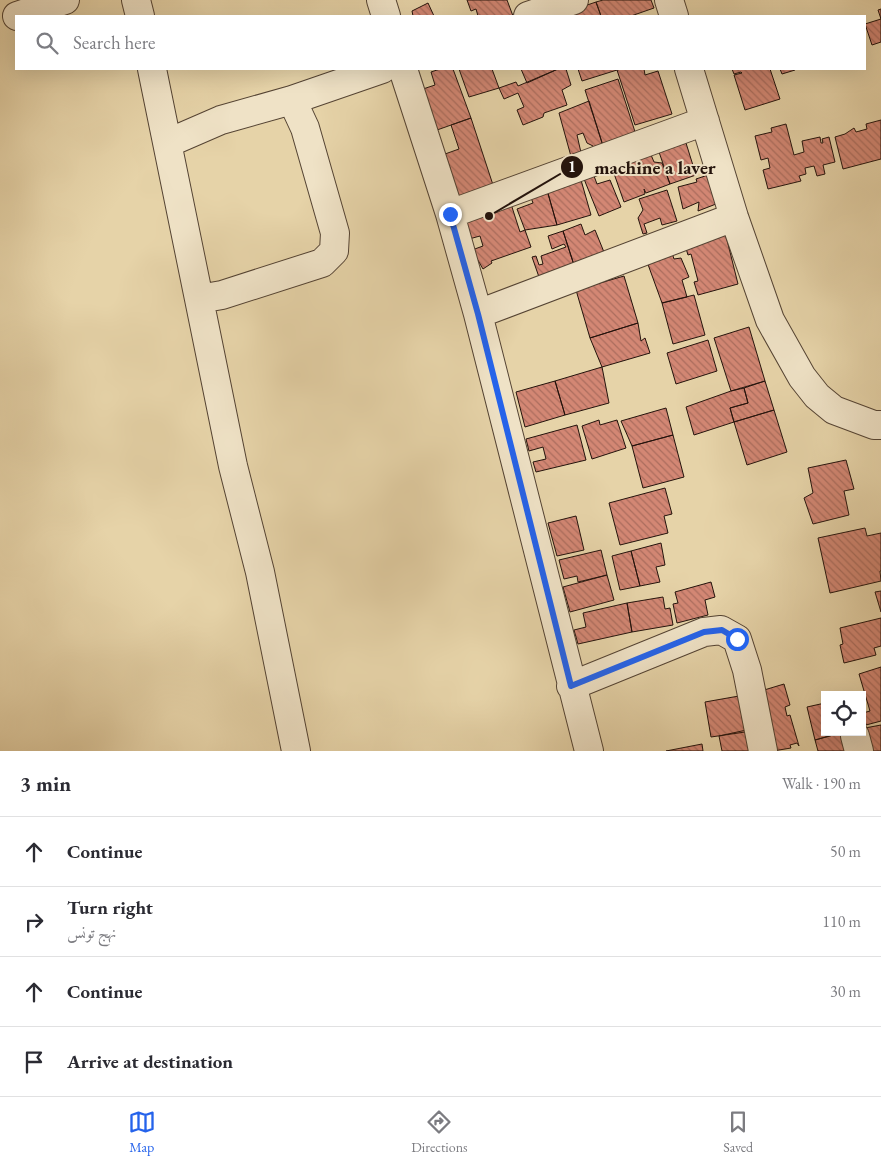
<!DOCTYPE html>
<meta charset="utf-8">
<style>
:root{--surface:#fff;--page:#f2f2f3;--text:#2b2b33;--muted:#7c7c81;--line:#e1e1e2;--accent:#2563eb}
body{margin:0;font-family:"EB Garamond",Amiri,serif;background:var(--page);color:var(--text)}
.controls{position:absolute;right:15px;bottom:15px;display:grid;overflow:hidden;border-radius:0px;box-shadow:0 5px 20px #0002}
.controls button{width:45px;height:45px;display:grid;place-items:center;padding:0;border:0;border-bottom:1px solid var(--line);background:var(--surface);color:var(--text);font:25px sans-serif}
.stop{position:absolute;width:15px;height:15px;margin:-11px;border:4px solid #2563eb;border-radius:50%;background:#fff}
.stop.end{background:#2563eb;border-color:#fff;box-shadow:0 1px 5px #0008}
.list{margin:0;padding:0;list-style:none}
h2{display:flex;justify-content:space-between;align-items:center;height:65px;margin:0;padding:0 20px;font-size:21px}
h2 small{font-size:16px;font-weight:400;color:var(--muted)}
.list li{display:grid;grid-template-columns:32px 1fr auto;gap:15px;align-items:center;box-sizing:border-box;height:70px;padding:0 20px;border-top:1px solid var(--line)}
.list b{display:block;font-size:19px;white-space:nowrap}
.list p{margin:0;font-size:16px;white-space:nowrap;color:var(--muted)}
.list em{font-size:16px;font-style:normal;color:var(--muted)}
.icon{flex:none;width:28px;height:28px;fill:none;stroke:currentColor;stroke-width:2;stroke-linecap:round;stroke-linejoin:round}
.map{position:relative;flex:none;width:881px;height:751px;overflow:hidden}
.search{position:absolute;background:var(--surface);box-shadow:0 5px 20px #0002;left:15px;right:15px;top:15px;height:55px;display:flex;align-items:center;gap:12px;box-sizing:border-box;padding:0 18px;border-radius:0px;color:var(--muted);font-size:19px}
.sheet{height:345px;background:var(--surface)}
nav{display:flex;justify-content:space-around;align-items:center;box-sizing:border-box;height:70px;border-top:1px solid var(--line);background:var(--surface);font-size:14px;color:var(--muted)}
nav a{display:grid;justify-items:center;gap:2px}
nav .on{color:var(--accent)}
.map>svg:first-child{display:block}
.building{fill:url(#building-back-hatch);stroke:#24130c}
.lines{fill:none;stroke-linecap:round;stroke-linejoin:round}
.minor-casing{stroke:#544333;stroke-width:30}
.minor{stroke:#efe2c6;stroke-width:28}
.route{stroke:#2563eb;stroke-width:6}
.leader{fill:none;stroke:#24130c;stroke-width:2}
.callout-dot{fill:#24130c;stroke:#efe2c6;stroke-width:2}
.mark-label{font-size:15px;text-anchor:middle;font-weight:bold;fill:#fff}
.callout-label{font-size:19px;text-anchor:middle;font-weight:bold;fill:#24130c;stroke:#efe2c6;stroke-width:4;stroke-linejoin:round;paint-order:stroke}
</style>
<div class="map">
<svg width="881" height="751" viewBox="0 0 881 751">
<defs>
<pattern id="building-back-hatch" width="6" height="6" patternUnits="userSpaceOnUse" patternTransform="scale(1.25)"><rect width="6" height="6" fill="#d38774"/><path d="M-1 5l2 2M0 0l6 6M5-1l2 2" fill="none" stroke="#ab6d5e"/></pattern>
</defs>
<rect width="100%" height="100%" fill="#e6d3a8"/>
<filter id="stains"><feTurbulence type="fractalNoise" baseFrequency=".004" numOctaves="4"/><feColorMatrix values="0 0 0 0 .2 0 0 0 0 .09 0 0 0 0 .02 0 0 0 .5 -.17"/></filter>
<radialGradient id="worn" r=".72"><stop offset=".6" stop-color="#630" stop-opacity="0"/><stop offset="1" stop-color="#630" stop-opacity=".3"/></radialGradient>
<path class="building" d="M 467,0 L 507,0 L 513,16 L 478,16 L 476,9 L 471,11 Z
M 603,0 L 651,0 L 654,8 L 631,16 L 601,16 L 596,2 Z
M 596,2 L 601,16 L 562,16 L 561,14 Z
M 428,3 L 434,16 L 413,16 L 412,11 Z
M 881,9 L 881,42 L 872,45 L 865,24 L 881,19 L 878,10 Z
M 440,69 L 453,69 L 471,118 L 437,130 L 423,89 L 435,85 L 431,72 Z
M 459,69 L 492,69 L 499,88 L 469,97 Z
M 521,69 L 558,69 L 527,83 Z
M 558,69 L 566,69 L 571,85 L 562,90 L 567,105 L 544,113 L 543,117 L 523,125 L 517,110 L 524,107 L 518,93 L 504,99 L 499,88 L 516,82 L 518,86 Z
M 578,69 L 617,69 L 617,70 L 582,81 Z
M 622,69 L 644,69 L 645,75 L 658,71 L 672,114 L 635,125 L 617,70 Z
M 732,69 L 770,69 L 780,99 L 745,110 L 734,75 L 742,73 L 741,72 L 734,74 Z
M 780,69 L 795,69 L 795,70 L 782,74 Z
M 618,79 L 637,138 L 604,149 L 585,90 Z
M 589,101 L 604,149 L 594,151 L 593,146 L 587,143 L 583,133 L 577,135 L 582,157 L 572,160 L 559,113 Z
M 471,118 L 495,191 L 458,203 L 446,169 L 450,168 L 445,154 L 459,149 L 451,125 Z
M 881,120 L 881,159 L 843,169 L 835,137 L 845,134 L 854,128 L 856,132 L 867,129 L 866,124 Z
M 786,124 L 794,155 L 804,152 L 802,141 L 820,137 L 821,143 L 823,143 L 822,139 L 829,137 L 835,162 L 823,165 L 825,174 L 817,176 L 814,166 L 805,168 L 806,174 L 799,176 L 801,181 L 768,189 L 763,170 L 770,168 L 768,158 L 761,160 L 755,136 L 772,132 L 771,128 Z
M 686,143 L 696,175 L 670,184 L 659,152 Z
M 649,150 L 654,162 L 662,163 L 670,184 L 646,193 L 644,189 L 645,194 L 624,202 L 611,165 L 623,160 L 626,168 L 621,173 L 631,169 L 627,159 Z
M 708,175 L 716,204 L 698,211 L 699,202 L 683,209 L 678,187 L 697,182 L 696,179 Z
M 594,176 L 597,184 L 610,180 L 621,207 L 599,216 L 584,179 Z
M 581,180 L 591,215 L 557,225 L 547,190 Z
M 547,190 L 557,225 L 525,230 L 517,209 L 533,203 L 530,195 Z
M 667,190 L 677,221 L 662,225 L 660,218 L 644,224 L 647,233 L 643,234 L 638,218 L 643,210 L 639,199 Z
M 511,204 L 520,232 L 525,230 L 531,247 L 491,261 L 492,263 L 483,269 L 472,250 L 483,246 L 480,236 L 469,239 L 463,219 Z
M 581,224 L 585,235 L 595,230 L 606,257 L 574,265 L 563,231 Z
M 563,231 L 574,265 L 539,277 L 532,257 L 536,256 L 539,265 L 543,264 L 541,256 L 566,247 L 564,244 L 552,249 L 548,236 Z
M 725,232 L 738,284 L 698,295 L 694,282 L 698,281 L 691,254 L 688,255 L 684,242 Z
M 671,250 L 674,259 L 681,258 L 689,277 L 682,280 L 687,297 L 662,303 L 646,259 Z
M 624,276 L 638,323 L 590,338 L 576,290 Z
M 694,295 L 705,335 L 673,344 L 662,303 Z
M 638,323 L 641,341 L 645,338 L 650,353 L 602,367 L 590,338 Z
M 749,327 L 765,381 L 731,391 L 714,338 Z
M 708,340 L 717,371 L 676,384 L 667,353 Z
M 602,367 L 609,403 L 565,415 L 555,381 Z
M 555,381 L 565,415 L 525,427 L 516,392 Z
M 765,381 L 774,410 L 734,422 L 730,408 L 748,403 L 744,388 Z
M 744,388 L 748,403 L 730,408 L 734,422 L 694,435 L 686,407 L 731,391 Z
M 666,408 L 673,435 L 632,446 L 621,421 Z
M 774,410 L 787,452 L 747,465 L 734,422 Z
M 599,420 L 600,425 L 617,420 L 626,448 L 592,459 L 582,426 Z
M 577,425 L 586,460 L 536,472 L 533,462 L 546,459 L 543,447 L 529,451 L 526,439 Z
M 673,435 L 684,477 L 643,488 L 632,446 Z
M 846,460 L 854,489 L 844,491 L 849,515 L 813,524 L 804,498 L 813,493 L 808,468 Z
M 665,488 L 672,514 L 664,516 L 668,533 L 620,545 L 609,503 Z
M 576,516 L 584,550 L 557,556 L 548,523 Z
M 865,528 L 867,536 L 881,533 L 881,571 L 880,571 L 881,581 L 830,593 L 818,538 Z
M 661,543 L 665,565 L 656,567 L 660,582 L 640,586 L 631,551 Z
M 601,550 L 607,575 L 578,582 L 577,576 L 564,579 L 559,560 Z
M 631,551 L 640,586 L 620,590 L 612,556 Z
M 607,575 L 614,600 L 570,612 L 563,587 Z
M 711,582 L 715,597 L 705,600 L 708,615 L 677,623 L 673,604 L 678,603 L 675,592 Z
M 881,591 L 881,612 L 875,592 Z
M 663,597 L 665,609 L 670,608 L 673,625 L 632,632 L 627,603 Z
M 627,603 L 632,632 L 578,644 L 574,630 L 586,627 L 583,613 Z
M 881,618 L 881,646 L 874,648 L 876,655 L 844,663 L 840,645 L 843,644 L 840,628 Z
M 881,667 L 881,721 L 866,725 L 863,713 L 870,711 L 859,674 Z
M 784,684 L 790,705 L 785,707 L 787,716 L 790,715 L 799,746 L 797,743 L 790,745 L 791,748 L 773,751 L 751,694 Z
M 739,696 L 745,732 L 711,737 L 705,702 Z
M 825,703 L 825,732 L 844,732 L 815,740 L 807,707 Z
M 881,725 L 881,751 L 870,751 L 865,728 Z
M 751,729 L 756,751 L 722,751 L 719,736 Z
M 844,732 L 851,751 L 818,751 L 815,740 Z
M 702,744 L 703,751 L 666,751 Z"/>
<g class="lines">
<g class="minor-casing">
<path id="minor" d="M 136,0 L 140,16
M 381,0 L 386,16
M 669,0 L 674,16
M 17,16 L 65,0
M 528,16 L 574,0
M 152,69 L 199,299 L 222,295 L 322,263 L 334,251 L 335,233 L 305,128 L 292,100
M 403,69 L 450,214 L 478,314 L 734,217
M 689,69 L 734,217 L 770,320 L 802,377 L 817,396 L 834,410 L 874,425 L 881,425
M 168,143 L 221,120 L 292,100 L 382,69
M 450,214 L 705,121
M 199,299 L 233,466 L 260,572 L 296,751
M 478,314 L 589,751
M 571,686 L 704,632 L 721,630 L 737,639 L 747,670 L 763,751
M 855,736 L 859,751"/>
</g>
<use href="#minor" class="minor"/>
</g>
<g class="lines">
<path class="route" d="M 450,214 L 478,314 L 571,686 L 704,632 L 722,630 L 737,639"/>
</g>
<path class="leader" d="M489 216L572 167"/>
<g class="callout-dot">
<circle cx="489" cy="216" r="5"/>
<circle cx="572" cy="167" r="12"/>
</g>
<g class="mark-label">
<text x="572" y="172">1</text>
</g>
<g class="callout-label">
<text x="655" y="174">machine a laver</text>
</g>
<rect width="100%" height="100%" filter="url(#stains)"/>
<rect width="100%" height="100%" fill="url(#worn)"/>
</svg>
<div class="controls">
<button><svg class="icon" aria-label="locate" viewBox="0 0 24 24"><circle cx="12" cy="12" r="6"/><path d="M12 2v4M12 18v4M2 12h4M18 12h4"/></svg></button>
</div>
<div class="stop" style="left:737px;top:639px"></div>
<div class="stop end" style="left:450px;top:214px"></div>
<div class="search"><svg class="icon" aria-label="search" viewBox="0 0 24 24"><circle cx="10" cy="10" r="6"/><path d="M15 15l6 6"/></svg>Search here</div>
</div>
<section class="sheet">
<h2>3 min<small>Walk · 190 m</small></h2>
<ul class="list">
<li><svg class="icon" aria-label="ahead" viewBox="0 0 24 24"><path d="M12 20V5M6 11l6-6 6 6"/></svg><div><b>Continue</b></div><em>50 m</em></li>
<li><svg class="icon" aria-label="right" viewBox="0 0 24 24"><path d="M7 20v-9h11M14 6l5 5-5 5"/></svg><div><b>Turn right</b><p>نهج تونس</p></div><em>110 m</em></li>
<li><svg class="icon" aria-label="ahead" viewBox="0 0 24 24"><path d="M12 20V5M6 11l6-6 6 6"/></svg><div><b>Continue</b></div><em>30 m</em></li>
<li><svg class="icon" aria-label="arrive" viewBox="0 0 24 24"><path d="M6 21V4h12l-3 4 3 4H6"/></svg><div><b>Arrive at destination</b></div></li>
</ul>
</section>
<nav>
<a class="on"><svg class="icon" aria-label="map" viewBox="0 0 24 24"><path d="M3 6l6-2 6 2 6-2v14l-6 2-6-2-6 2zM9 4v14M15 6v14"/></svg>Map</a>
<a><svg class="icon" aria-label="directions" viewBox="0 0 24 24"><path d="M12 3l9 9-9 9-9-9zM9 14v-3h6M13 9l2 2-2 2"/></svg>Directions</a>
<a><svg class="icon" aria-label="saved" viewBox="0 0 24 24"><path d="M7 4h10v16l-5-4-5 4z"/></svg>Saved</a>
</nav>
